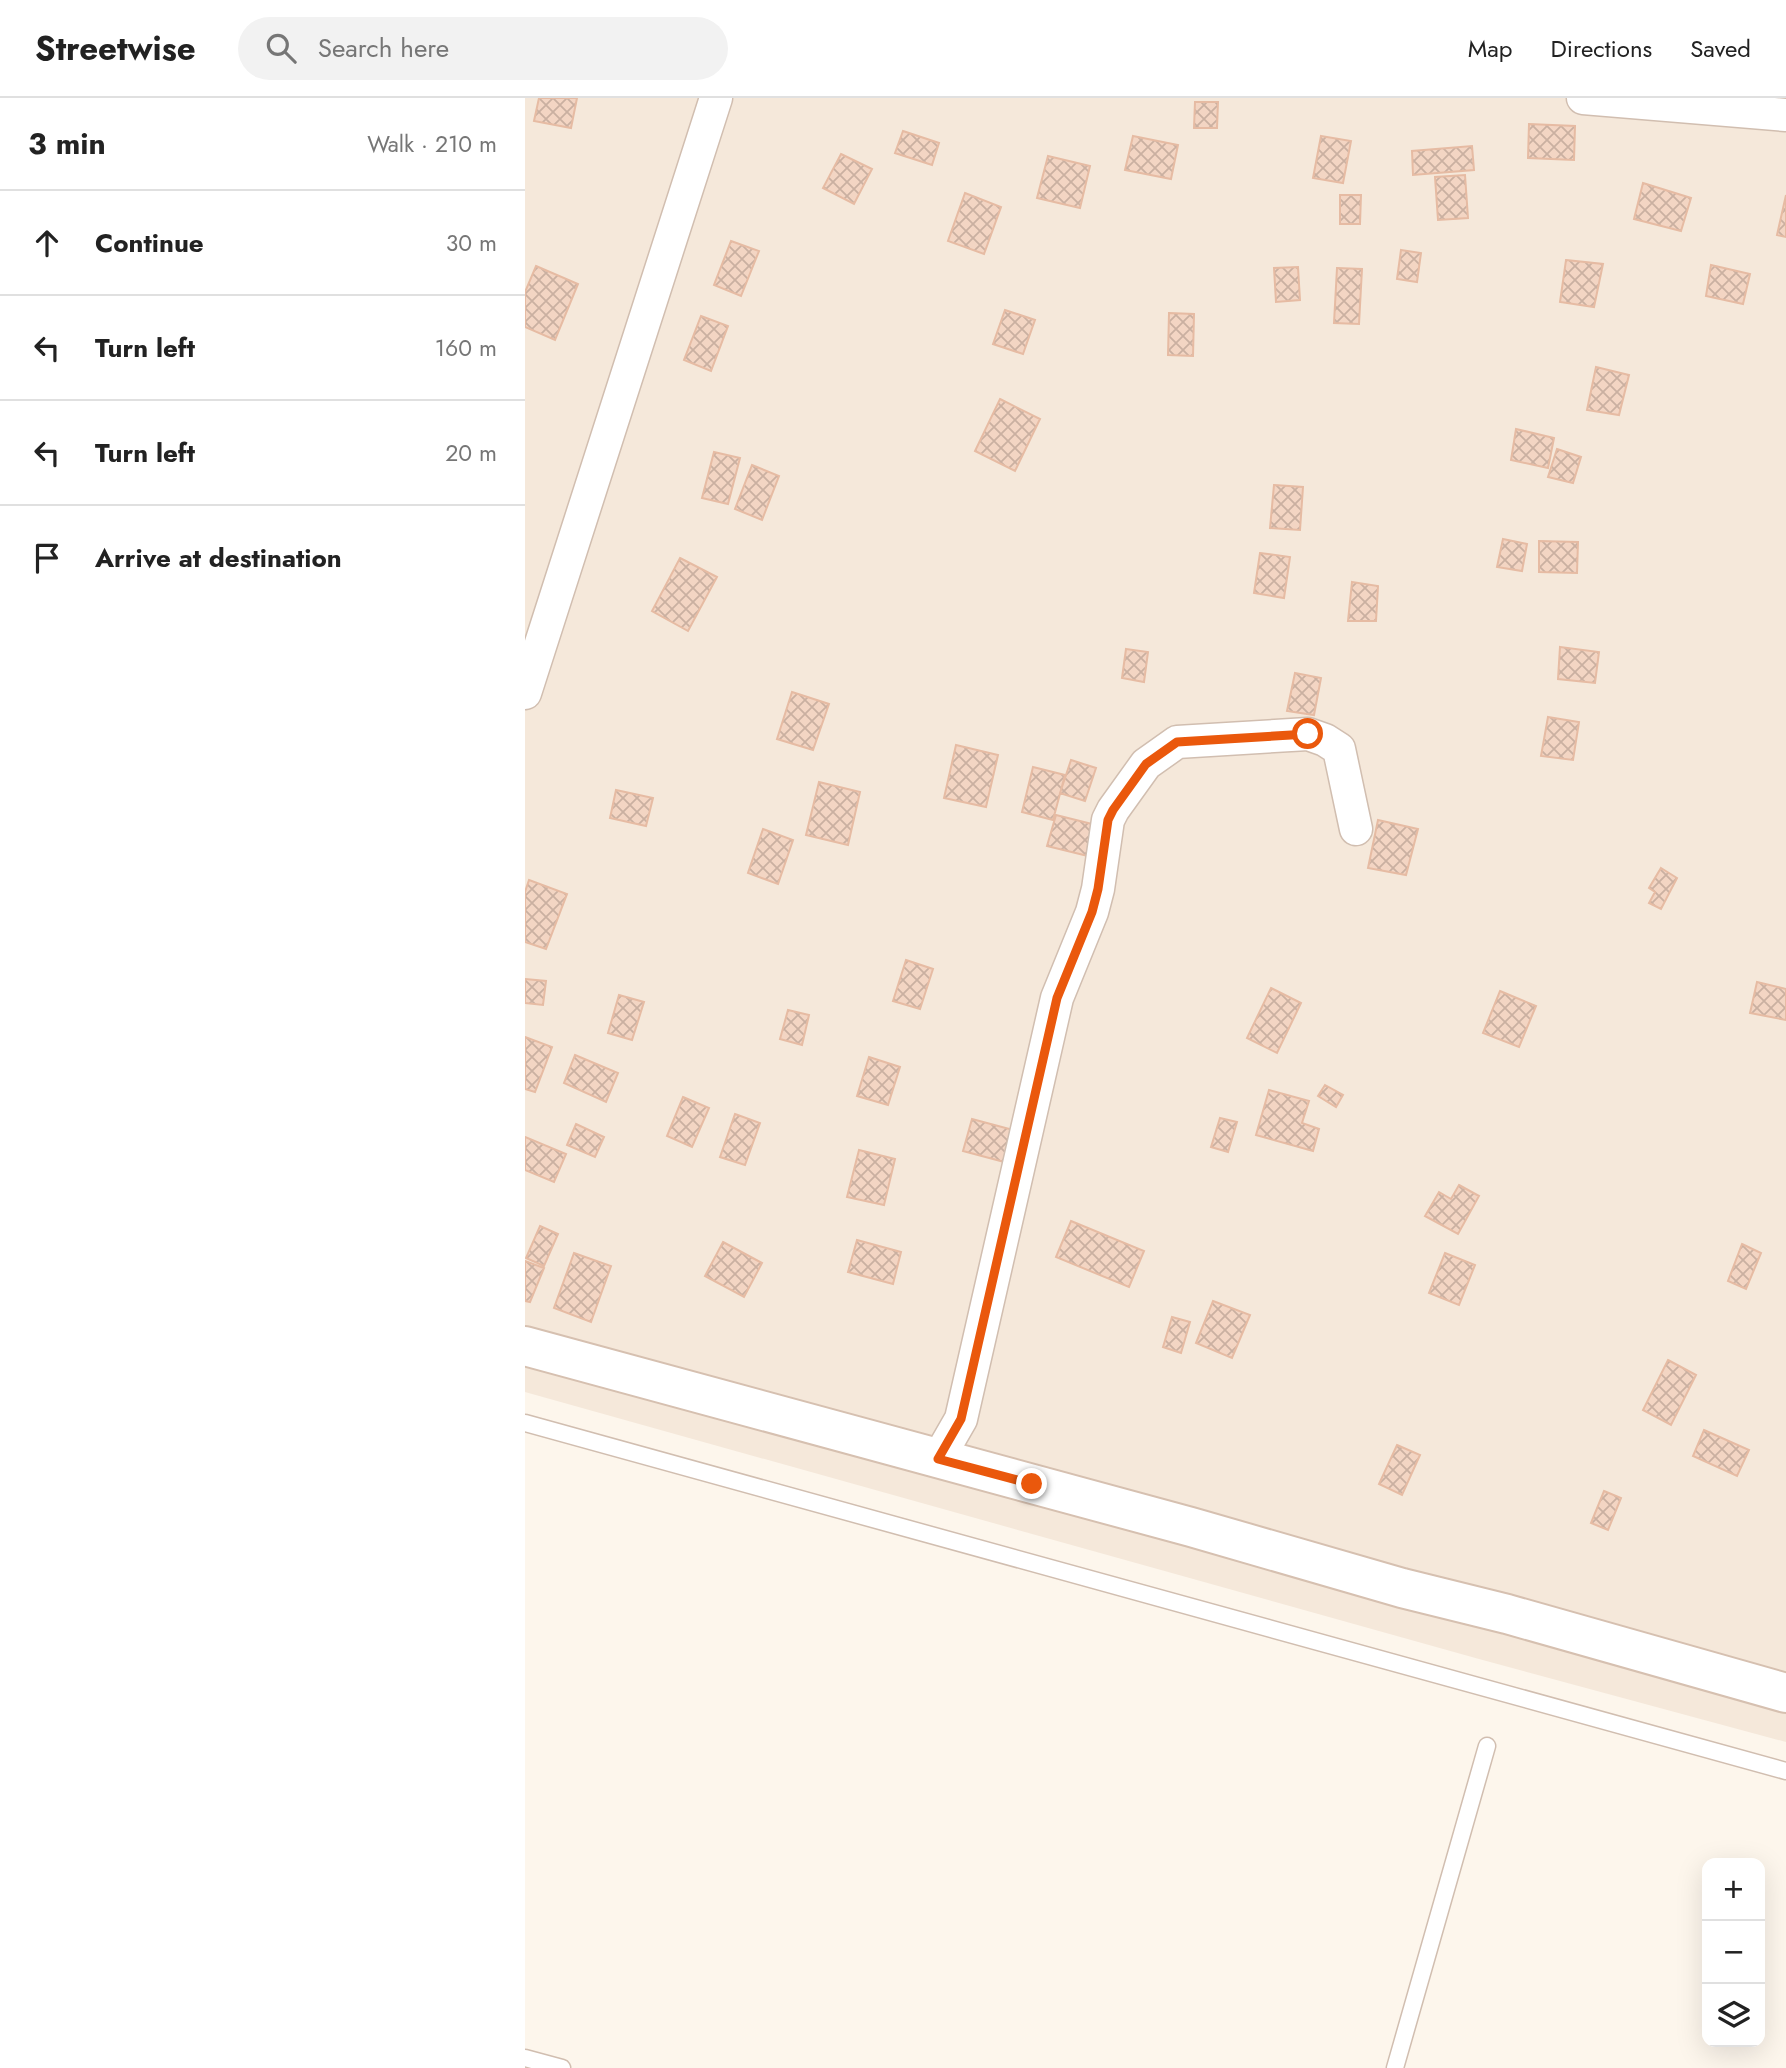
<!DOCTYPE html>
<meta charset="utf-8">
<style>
:root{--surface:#fff;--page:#f2f2f2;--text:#222;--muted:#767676;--line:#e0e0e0}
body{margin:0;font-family:Jost,sans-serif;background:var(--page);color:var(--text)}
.controls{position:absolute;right:21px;bottom:21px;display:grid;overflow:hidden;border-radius:14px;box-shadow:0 7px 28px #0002}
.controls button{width:63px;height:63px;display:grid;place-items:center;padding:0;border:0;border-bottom:2px solid var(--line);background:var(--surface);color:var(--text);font:35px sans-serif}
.stop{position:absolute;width:21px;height:21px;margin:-16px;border:5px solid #ea580c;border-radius:50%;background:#fff}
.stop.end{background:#ea580c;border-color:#fff;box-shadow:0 2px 7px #0008}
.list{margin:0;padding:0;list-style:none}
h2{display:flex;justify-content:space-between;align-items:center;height:91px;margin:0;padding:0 28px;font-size:30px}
h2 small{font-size:23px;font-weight:400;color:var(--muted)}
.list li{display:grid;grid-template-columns:46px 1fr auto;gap:21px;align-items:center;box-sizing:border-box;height:105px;padding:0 28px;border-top:2px solid var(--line)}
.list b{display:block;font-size:26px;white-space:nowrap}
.list em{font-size:23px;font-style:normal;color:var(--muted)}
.icon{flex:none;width:38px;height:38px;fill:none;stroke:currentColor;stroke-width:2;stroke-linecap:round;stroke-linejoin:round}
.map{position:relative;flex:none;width:1261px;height:1970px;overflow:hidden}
header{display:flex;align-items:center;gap:42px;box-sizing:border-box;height:98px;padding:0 35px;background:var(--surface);border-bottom:2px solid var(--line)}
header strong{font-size:33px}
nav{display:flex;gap:38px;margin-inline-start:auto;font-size:24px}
.search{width:490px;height:63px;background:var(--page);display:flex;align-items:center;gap:18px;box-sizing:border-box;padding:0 24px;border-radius:38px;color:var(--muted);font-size:26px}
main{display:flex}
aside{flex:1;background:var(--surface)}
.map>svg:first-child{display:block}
.residential{fill:#f5e8da}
.building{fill:url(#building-cross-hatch);stroke:#e6bba3;stroke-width:2}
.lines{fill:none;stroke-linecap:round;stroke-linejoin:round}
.lane-casing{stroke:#d1beb0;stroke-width:19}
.street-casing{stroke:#d1beb0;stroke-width:35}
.secondary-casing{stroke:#d6c0b0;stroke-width:42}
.lane{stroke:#fff;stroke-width:16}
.street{stroke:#fff;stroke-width:32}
.secondary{stroke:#fff;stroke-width:38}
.route{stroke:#ea580c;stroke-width:9}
</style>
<header>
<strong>Streetwise</strong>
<div class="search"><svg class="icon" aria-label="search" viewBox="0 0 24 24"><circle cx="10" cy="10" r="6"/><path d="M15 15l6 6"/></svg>Search here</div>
<nav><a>Map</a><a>Directions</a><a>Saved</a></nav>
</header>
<main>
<aside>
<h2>3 min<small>Walk · 210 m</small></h2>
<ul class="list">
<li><svg class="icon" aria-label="ahead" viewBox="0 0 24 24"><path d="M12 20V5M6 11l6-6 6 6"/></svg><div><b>Continue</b></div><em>30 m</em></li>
<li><svg class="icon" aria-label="left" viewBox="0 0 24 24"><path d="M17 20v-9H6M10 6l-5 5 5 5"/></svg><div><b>Turn left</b></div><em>160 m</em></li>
<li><svg class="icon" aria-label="left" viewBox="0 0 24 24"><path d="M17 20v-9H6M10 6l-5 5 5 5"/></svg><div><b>Turn left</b></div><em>20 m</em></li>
<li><svg class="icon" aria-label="arrive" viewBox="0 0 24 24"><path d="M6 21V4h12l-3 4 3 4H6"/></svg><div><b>Arrive at destination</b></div></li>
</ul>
</aside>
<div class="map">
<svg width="1261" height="1970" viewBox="0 0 1261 1970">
<defs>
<pattern id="building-cross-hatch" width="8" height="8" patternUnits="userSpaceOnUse" patternTransform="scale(1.75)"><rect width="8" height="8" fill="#f3d5c3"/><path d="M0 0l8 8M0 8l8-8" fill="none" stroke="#cab0a1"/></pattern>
</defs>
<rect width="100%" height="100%" fill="#fdf6ec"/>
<path class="residential" d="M 0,0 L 1261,0 L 1261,1644 L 954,1561 L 0,1294 Z"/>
<path class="building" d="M 14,0 L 52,0 L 46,30 L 9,23 Z
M 670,4 L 693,4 L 692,30 L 669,30 Z
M 1004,26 L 1050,28 L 1049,62 L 1003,60 Z
M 378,33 L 414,45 L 407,67 L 370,55 Z
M 608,38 L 653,47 L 646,81 L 600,72 Z
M 796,38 L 826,43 L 818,85 L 788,80 Z
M 947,48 L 949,72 L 888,77 L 887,53 Z
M 316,56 L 347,71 L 329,106 L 298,90 Z
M 523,58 L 565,68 L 555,110 L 512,100 Z
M 940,77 L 943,120 L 913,122 L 910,79 Z
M 1118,85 L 1166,100 L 1156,133 L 1109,121 Z
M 440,95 L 476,109 L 459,156 L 423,143 Z
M 815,97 L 836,97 L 835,126 L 815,126 Z
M 1261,97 L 1261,139 L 1252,137 Z
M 206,143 L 234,153 L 216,198 L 189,187 Z
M 876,152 L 896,155 L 892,184 L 872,181 Z
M 1041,162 L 1078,166 L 1069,209 L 1035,204 Z
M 1186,167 L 1225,176 L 1218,206 L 1181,198 Z
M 11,168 L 53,186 L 30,242 L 0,229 L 0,194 Z
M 773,169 L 775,202 L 751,204 L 749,170 Z
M 812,170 L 837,171 L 834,226 L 809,225 Z
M 480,212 L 510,222 L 498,256 L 468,246 Z
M 644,215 L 669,216 L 668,258 L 643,257 Z
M 176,218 L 203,228 L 186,273 L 159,262 Z
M 1071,269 L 1104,277 L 1094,317 L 1062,312 Z
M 475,301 L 515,321 L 490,373 L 450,353 Z
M 991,331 L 1029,340 L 1023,370 L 986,362 Z
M 1032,351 L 1056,359 L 1048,385 L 1023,379 Z
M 189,354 L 215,360 L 203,406 L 177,400 Z
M 227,367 L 254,378 L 237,422 L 210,411 Z
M 749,387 L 778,389 L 775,432 L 745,430 Z
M 978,441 L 1002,446 L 997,473 L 972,469 Z
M 1014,443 L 1053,444 L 1052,475 L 1014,474 Z
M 735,455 L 765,459 L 759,500 L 729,495 Z
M 155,460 L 192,479 L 163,533 L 127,513 Z
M 827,484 L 853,488 L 851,523 L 823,523 Z
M 1035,549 L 1074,554 L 1070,585 L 1033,581 Z
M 601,551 L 623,554 L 619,584 L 597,580 Z
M 770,575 L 796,580 L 789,617 L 762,613 Z
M 267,594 L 304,606 L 288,652 L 252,641 Z
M 1023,619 L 1054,624 L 1048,662 L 1016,658 Z
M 431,647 L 473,657 L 461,709 L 419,700 Z
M 546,662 L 571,670 L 560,703 L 535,695 Z
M 508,669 L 540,677 L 528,722 L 497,714 Z
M 294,684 L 335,694 L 323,747 L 281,737 Z
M 91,692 L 128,700 L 121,728 L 85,720 Z
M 531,717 L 575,728 L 567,759 L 522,748 Z
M 853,722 L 893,731 L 881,777 L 843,770 Z
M 238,731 L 268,742 L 253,786 L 223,775 Z
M 1136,770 L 1152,780 L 1136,811 L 1124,805 L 1130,794 L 1124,790 Z
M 4,782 L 42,796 L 21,851 L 0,844 L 0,794 Z
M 381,862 L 408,871 L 395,911 L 368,903 Z
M 0,881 L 21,883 L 18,907 L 0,905 Z
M 1232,884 L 1261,891 L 1261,922 L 1225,915 Z
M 746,890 L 776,905 L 752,955 L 722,940 Z
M 975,893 L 1011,908 L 994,949 L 958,935 Z
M 94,897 L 119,904 L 107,942 L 83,935 Z
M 263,912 L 284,917 L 277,947 L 255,941 Z
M 0,939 L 27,949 L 10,994 L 0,991 Z
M 50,957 L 93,975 L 81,1004 L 39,985 Z
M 344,959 L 375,969 L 363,1007 L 332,998 Z
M 800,987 L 818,997 L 811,1009 L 793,998 Z
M 744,992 L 784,1003 L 777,1025 L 794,1031 L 788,1053 L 731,1037 Z
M 158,999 L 184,1010 L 167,1049 L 142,1038 Z
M 210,1016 L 235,1025 L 220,1067 L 195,1059 Z
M 695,1020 L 712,1024 L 703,1054 L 686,1049 Z
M 447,1021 L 492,1033 L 483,1065 L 438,1053 Z
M 51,1026 L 79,1039 L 70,1059 L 42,1047 Z
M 0,1039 L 41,1056 L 29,1084 L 0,1072 Z
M 334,1052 L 370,1061 L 359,1107 L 322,1099 Z
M 934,1087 L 954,1098 L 933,1136 L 900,1118 L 914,1094 L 926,1101 Z
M 546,1123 L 619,1153 L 604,1189 L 531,1159 Z
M 15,1128 L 33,1136 L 19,1168 L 1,1160 Z
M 332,1142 L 376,1154 L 368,1186 L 323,1174 Z
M 198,1144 L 237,1165 L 219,1199 L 180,1178 Z
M 1217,1146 L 1236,1155 L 1221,1191 L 1203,1183 Z
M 49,1155 L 86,1168 L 66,1224 L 29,1210 Z
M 920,1155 L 950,1167 L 934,1207 L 904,1195 Z
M 0,1163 L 19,1170 L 5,1204 L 0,1203 Z
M 688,1203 L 725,1217 L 707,1260 L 671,1245 Z
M 647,1219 L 665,1224 L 656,1255 L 638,1249 Z
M 1143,1262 L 1171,1277 L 1146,1327 L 1118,1312 Z
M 1179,1332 L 1224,1352 L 1212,1378 L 1168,1358 Z
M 872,1347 L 895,1357 L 877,1397 L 854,1386 Z
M 1079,1393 L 1096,1400 L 1083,1432 L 1066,1425 Z"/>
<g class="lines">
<g class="lane-casing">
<path id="lane" d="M 0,1325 L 1261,1673
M 0,1960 L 37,1970
M 870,1970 L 962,1648"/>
</g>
<g class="street-casing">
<path id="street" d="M 1058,0 L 1261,17
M 0,595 L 191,0
M 413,1361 L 436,1321 L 532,900 L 567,814 L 573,791 L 583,722 L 588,712 L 621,666 L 652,644 L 783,636 L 800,642 L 814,651 L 831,731"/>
</g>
<g class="secondary-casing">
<path id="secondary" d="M 0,1248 L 666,1429 L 877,1490 L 982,1516 L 1261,1595"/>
</g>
<use href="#lane" class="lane"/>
<use href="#street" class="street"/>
<use href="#secondary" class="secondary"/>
</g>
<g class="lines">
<path class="route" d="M 507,1386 L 413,1361 L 436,1321 L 532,900 L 567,814 L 573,791 L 583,722 L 588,712 L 621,666 L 652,644 L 783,636"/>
</g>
</svg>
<div class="controls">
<button>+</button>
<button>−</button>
<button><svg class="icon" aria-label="layers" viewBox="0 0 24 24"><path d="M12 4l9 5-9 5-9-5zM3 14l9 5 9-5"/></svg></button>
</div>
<div class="stop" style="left:783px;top:636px"></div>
<div class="stop end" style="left:507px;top:1386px"></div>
</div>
</main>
